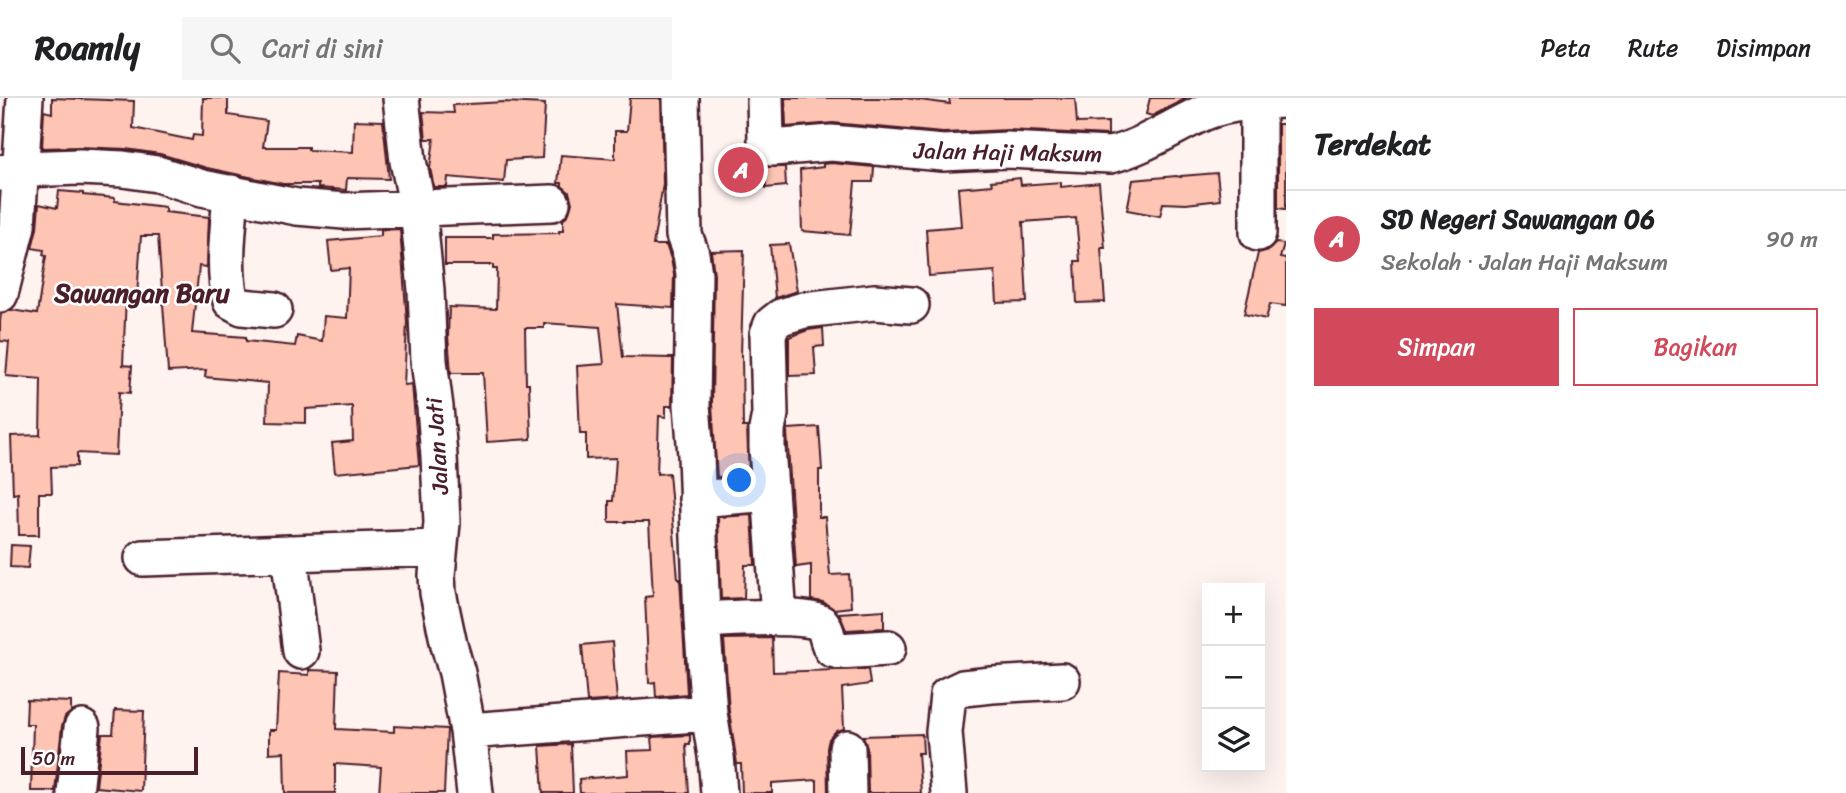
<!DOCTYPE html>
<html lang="id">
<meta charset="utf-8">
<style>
:root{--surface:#fff;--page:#f6f6f6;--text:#202124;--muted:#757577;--line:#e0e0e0;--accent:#d1495b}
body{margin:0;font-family:Sriracha,sans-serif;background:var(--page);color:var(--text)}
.controls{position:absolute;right:21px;bottom:21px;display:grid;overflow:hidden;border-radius:0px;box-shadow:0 7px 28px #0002}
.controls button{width:63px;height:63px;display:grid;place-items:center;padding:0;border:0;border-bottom:2px solid var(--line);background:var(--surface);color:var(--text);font:35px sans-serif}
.scale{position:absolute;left:21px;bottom:18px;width:177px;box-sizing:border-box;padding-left:7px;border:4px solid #4a1f2b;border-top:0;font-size:19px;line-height:24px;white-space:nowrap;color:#4a1f2b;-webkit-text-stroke:5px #fff;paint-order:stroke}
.you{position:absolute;left:740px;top:383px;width:24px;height:24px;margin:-18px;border:5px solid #fff;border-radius:50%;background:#1a73e8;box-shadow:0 0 0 10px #1a73e833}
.badge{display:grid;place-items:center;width:46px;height:46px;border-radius:50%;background:var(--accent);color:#fff;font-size:23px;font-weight:700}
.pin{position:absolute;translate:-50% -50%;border:4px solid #fff;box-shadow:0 2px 7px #0006}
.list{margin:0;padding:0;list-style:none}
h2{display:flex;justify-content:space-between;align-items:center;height:91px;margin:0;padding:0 28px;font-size:30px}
h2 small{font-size:23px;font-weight:400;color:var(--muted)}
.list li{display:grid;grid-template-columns:46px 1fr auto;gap:21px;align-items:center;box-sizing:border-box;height:98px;padding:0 28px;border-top:2px solid var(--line)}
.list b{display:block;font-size:26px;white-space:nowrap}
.list p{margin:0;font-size:23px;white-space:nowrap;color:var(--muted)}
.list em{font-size:23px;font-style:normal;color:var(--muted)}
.actions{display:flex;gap:14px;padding:21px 28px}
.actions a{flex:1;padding:16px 0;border:2px solid var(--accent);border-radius:0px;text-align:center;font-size:24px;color:var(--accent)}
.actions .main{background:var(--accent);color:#fff}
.icon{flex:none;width:38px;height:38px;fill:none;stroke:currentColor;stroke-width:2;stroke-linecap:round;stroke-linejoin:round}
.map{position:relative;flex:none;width:1286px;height:695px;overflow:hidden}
header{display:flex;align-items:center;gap:42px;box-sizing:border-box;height:98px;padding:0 35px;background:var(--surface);border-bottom:2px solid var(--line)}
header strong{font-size:33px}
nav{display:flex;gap:38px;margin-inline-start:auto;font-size:24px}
.search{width:490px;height:63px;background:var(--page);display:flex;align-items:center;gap:18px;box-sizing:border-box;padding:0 24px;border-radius:0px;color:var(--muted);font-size:26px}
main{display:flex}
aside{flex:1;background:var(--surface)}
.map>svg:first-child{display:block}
.building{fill:#fec5b4;stroke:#4a1f2b;stroke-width:2}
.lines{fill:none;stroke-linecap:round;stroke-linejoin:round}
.minor-casing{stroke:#4a1f2b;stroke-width:40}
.minor{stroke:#fff;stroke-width:35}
.labels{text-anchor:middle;stroke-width:5;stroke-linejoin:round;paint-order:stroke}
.street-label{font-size:23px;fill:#4a1f2b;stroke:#fff}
.quarter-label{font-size:26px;font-weight:bold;fill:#4a1f2b;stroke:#fff}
</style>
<header>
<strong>Roamly</strong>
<div class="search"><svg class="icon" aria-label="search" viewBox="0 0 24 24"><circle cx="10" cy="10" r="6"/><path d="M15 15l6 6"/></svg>Cari di sini</div>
<nav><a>Peta</a><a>Rute</a><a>Disimpan</a></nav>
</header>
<main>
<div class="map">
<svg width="1286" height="695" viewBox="0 0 1286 695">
<rect width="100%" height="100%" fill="#fff3f0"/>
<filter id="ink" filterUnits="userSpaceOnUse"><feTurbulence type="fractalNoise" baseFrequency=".0143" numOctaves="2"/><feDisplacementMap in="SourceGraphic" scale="14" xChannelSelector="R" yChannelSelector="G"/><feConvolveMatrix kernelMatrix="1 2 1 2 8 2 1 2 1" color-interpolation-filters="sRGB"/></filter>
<g filter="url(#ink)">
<path class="building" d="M 52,0 L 134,3 L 133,30 L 192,42 L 193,37 L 202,38 L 203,0 L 228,0 L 228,17 L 267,23 L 263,49 L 308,49 L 308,52 L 353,54 L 354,22 L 383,23 L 389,81 L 347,80 L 346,92 L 318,90 L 318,86 L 283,86 L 207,70 L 160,56 L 126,51 L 79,49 L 42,50 L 44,13 L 52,15 Z
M 630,0 L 661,0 L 663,86 L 653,147 L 666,147 L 671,161 L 674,177 L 673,210 L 617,206 L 623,259 L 673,260 L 672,308 L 666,308 L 666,319 L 659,318 L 657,376 L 669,375 L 678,481 L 680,481 L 687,596 L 656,599 L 655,584 L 649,585 L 645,499 L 653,498 L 649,424 L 609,424 L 609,403 L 613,403 L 616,360 L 586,361 L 586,336 L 580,336 L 577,268 L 604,266 L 600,229 L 544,225 L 544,230 L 525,230 L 526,285 L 529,285 L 531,341 L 487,344 L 483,275 L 451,275 L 448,238 L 449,209 L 496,211 L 497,171 L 493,171 L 493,167 L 445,167 L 445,140 L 493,140 L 493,136 L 559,135 L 559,133 L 563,133 L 563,122 L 569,115 L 572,105 L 569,94 L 562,88 L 562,85 L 558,85 L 561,57 L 615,61 L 615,33 L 627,33 Z
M 785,0 L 905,0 L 950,6 L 949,0 L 1075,0 L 1077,25 L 1108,24 L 1108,37 L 1008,32 L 943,35 L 833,25 L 786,29 Z
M 1150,0 L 1187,0 L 1152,18 L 1146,16 Z
M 504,4 L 545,6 L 542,60 L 506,62 L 504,84 L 448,79 L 447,89 L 434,89 L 430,70 L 434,41 L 426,41 L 423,14 L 454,15 L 453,7 Z
M 1278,26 L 1286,26 L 1286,111 L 1278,110 Z
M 831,65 L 874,69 L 873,84 L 855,84 L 850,137 L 802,133 L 800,72 L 823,69 L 823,66 Z
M 765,69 L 785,69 L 786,88 L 766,90 Z
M 1217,75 L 1220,102 L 1186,106 L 1163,105 L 1160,118 L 1127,112 L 1133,82 L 1176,78 L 1181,79 L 1181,78 Z
M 1020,80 L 1021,87 L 1061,84 L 1061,89 L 1099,85 L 1105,150 L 1101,150 L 1105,204 L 1077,205 L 1075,163 L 1080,163 L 1076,120 L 1023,124 L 1027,204 L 997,205 L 995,173 L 929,178 L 926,131 L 961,128 L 958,90 L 992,87 L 991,83 Z
M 59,93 L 83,95 L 83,97 L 115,100 L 115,103 L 165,109 L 165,114 L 209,119 L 207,169 L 199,168 L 192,235 L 246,239 L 246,243 L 266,245 L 295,248 L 297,238 L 322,243 L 324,218 L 347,220 L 349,170 L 331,172 L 328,143 L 381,138 L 381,132 L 400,131 L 407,224 L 404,287 L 412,286 L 419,367 L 335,375 L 332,345 L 353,343 L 352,308 L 306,311 L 306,325 L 267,324 L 268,285 L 205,279 L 206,272 L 168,274 L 158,138 L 141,138 L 137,199 L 126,198 L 123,267 L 132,268 L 130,295 L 119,294 L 116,357 L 77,355 L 77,368 L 51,369 L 52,395 L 39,395 L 39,437 L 19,437 L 18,395 L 13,396 L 11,338 L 40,337 L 41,281 L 6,278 L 9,244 L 0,243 L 0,224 L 1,216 L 11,212 L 37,216 L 46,158 L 43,157 L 44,152 L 32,150 L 37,130 L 39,106 L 57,110 Z
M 1276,145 L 1284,146 L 1280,160 L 1286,161 L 1286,208 L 1270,206 L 1266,221 L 1244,216 L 1258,155 L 1269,152 Z
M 789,146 L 797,193 L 775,200 L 770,147 Z
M 744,152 L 741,257 L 742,257 L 743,329 L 747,329 L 749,377 L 717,379 L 712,306 L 714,176 L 711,153 Z
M 823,230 L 824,248 L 814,249 L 816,277 L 789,278 L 789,239 L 808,232 Z
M 819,329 L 822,372 L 819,372 L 819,419 L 825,419 L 830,477 L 849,476 L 851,509 L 834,511 L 823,504 L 811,502 L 811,467 L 796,469 L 787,334 L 788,331 Z
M 752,417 L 755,467 L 745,467 L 744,500 L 721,501 L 718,419 Z
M 11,447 L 30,448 L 28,470 L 10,469 Z
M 884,512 L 884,530 L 846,532 L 839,515 Z
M 772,540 L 773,574 L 868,571 L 870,586 L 842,590 L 844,631 L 836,633 L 829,641 L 827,650 L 828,695 L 817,695 L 817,682 L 772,685 L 772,695 L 742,695 L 741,666 L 737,666 L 729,613 L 724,541 Z
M 612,544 L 617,602 L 587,604 L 582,547 Z
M 309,572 L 338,573 L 336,631 L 394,634 L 394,628 L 447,631 L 444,695 L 379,695 L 381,669 L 335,666 L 335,695 L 285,695 L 284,654 L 269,655 L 269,632 L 276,632 L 279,575 L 309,577 Z
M 27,602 L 71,604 L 71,614 L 65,619 L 62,628 L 55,693 L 31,693 L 33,626 L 26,626 Z
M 115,612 L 144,613 L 141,693 L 96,689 L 102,636 L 113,636 Z
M 922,636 L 923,655 L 918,655 L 921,695 L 868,695 L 867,650 L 863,638 Z
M 690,637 L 690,646 L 686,646 L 689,695 L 580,695 L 579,681 L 628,677 L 627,653 L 653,652 L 652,639 Z
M 571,646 L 573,695 L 543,695 L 540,648 Z"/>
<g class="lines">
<g class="minor-casing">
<path id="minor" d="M 401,0 L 408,63 L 418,110 L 426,192 L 429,263 L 435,309 L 439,358 L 442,425 L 437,477 L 438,495 L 449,547 L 457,575 L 468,633 L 475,695
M 681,0 L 684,137 L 691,156 L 694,176 L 692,307 L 696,357 L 702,522 L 709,615 L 716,658 L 719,695
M 765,0 L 766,43 L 768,48 L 772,50 L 831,45 L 943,55 L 1007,52 L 1110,57 C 1144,49 1173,28 1205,14 C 1231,4 1259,3 1286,2
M 0,75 L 20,71 L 80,69 L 123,71 L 157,76 L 202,90 L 297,109 L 344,113 L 552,105
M 231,95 C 229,127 222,173 231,203 L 242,209 L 274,212
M 1258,135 L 1258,3
M 0,196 L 17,128 L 25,0
M 697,401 L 770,395
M 289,455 L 301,553
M 143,460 L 439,450
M 779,519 L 767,349 L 767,332 L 770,316 L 768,236 L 772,226 L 781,219 L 804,212 L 874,204 L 911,207
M 702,522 C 721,521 811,515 822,526 C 827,532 827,543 832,551 L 839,553 L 888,550
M 468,633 L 709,615
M 847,650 L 848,695
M 75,695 L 82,630
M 949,695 L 944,634 L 948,597 L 963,590 L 992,587 L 1062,583"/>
</g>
<use href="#minor" class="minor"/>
</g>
</g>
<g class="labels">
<g class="street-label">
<text transform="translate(1008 54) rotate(1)" y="8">Jalan Haji Maksum</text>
<text transform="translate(437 348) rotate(-94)" y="8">Jalan Jati</text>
</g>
<g class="quarter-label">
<text x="142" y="204">Sawangan Baru</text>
</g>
</g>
</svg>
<div class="controls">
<button>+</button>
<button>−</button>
<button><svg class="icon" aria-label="layers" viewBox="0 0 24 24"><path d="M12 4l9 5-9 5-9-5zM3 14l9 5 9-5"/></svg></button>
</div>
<div class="scale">50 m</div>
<div class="you"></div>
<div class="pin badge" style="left:741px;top:72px">A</div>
</div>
<aside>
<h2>Terdekat<small></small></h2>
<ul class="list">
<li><span class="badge">A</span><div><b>SD Negeri Sawangan 06</b><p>Sekolah · Jalan Haji Maksum</p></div><em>90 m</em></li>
</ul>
<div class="actions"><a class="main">Simpan</a><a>Bagikan</a></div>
</aside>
</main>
